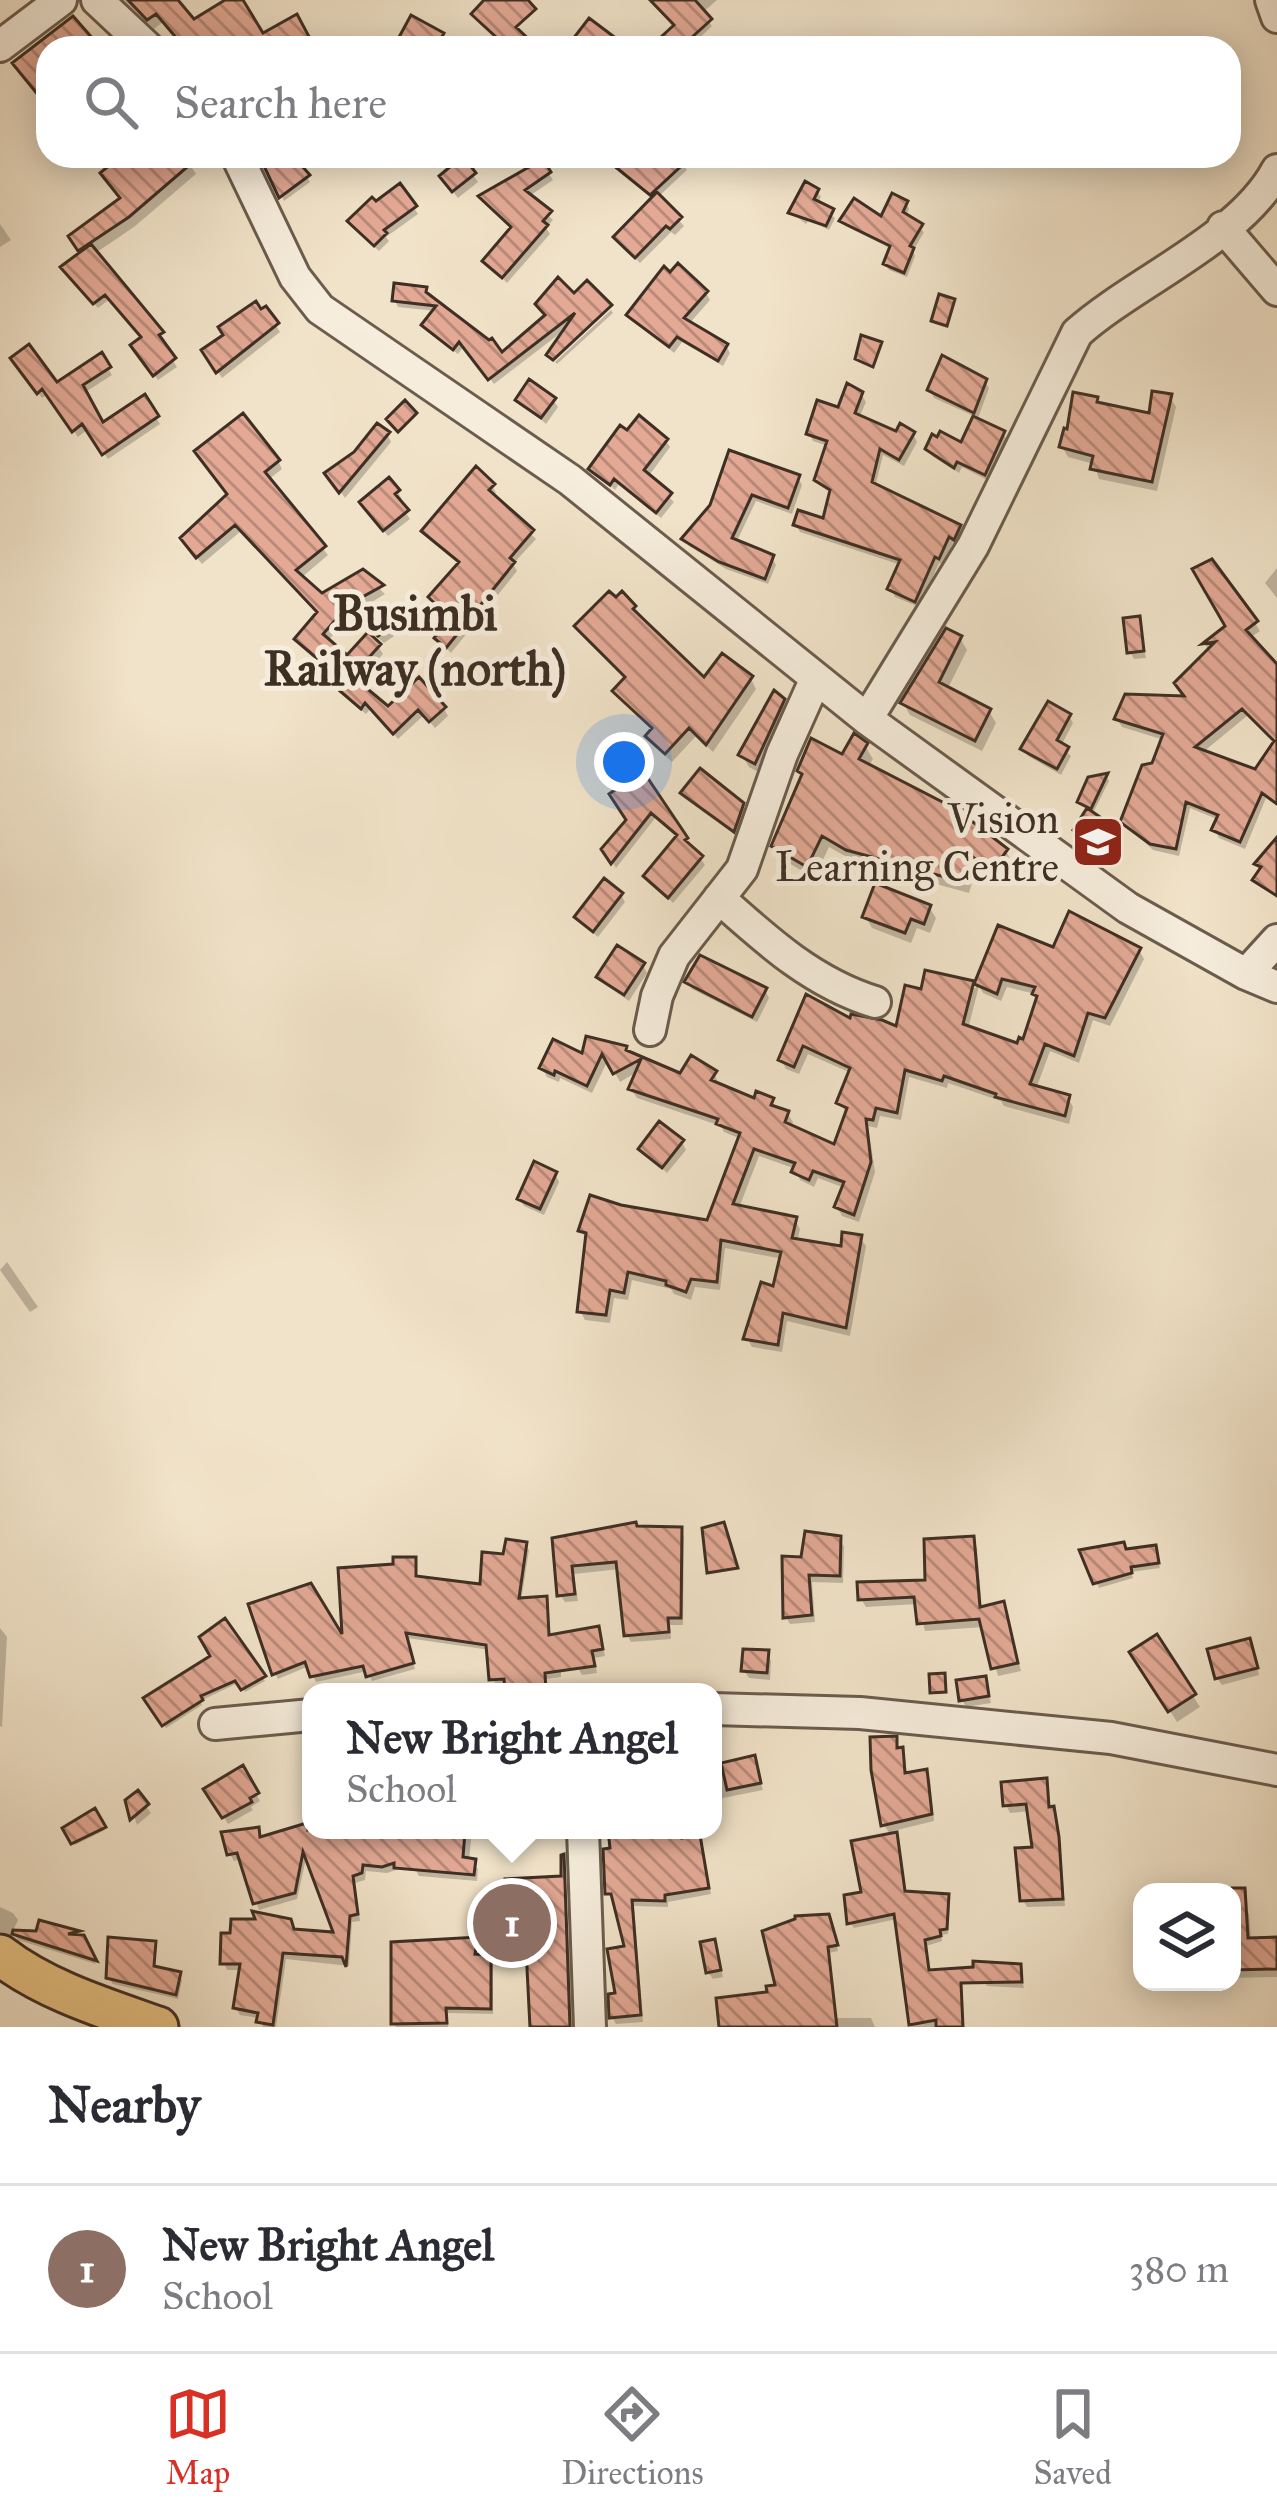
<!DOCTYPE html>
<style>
:root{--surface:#fff;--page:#f2f2f3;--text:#2b2b33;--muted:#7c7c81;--line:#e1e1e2;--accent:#d93025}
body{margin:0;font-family:"IM FELL Great Primer",serif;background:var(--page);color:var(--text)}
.controls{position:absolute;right:36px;bottom:36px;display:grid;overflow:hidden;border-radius:24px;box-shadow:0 6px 30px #0003}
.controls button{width:108px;height:108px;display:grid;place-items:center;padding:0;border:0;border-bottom:3px solid var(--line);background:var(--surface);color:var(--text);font:60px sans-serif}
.you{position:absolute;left:624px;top:762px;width:42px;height:42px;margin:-30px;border:9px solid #fff;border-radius:50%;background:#1a73e8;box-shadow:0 0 0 18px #1a73e833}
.badge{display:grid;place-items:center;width:78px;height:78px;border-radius:50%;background:var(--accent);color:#fff;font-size:39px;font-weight:700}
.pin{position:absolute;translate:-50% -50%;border:6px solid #fff;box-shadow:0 3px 12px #0006}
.popup{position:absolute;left:302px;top:1683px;width:420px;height:156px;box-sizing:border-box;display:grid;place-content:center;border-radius:24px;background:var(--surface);filter:drop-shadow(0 3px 9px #0005);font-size:39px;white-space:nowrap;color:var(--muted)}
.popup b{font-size:45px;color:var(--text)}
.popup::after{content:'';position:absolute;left:50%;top:100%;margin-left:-24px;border:24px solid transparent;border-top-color:var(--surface)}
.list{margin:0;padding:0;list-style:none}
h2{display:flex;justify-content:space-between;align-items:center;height:156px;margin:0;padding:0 48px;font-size:51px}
h2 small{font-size:39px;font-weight:400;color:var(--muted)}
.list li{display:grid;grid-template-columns:78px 1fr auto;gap:36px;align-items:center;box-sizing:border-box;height:168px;padding:0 48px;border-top:3px solid var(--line)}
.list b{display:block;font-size:45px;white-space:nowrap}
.list p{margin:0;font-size:39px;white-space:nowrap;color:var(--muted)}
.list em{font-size:39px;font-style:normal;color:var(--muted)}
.icon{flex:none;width:66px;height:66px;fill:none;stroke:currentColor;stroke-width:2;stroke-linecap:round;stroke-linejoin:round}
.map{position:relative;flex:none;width:1277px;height:2027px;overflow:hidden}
.search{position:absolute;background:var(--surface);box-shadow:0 6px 30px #0003;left:36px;right:36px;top:36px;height:132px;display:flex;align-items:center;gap:30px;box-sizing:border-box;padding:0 42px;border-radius:36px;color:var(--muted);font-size:45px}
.sheet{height:324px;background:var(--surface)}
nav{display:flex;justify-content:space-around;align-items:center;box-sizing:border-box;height:168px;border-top:3px solid var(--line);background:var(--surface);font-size:33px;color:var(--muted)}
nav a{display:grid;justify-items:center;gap:6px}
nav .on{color:var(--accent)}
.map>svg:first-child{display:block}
.shadow{fill:#0003;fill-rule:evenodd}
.building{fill:url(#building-back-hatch);stroke:#3e2f24;stroke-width:3;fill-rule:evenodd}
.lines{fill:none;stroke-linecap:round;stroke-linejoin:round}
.minor-casing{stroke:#6b5c4d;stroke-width:36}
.major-casing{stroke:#3e2f24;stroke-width:45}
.minor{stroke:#f6eddc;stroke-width:30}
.major{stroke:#e8c284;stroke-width:39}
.labels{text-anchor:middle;stroke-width:10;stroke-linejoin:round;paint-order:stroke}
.poi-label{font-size:42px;fill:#3e2f24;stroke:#f6eddc;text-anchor:end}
.quarter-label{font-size:48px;font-weight:bold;fill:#3e2f24;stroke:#f6eddc}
</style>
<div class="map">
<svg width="1277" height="2027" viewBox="0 0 1277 2027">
<defs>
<pattern id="building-back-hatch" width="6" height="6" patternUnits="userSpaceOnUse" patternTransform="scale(3)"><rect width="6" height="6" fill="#e3a995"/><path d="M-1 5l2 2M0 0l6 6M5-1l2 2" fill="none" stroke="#b98a79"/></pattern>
</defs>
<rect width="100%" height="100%" fill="#f1e3c9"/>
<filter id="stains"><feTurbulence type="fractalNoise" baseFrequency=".00167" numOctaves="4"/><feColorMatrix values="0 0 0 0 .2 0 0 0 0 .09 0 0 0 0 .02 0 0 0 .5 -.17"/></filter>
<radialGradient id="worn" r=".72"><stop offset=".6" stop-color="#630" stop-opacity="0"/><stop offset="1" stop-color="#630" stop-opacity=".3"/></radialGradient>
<path class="shadow" d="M 124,0 L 173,0 L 194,23 L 230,0 L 239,0 L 262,37 L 312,48 L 186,48 L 163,22 L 154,29 Z
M 653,0 L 717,0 L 702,13 L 712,26 L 689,48 L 653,48 L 676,26 Z
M 442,35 L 446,43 L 443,48 L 408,48 L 401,39 Z
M 126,156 L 184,156 L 196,174 L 134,227 L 94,254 L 165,340 L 161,343 L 177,367 L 158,380 L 138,352 L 144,338 L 110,299 L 98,308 L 68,274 L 83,254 L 72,237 L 123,200 Z
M 625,156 L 677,156 L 687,170 L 658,197 L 684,226 L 675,235 L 671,232 L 640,263 L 621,244 L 654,200 L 621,172 L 617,166 Z
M 294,158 L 310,182 L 284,201 L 266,165 L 279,170 Z
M 542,163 L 553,180 L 528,197 L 553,220 L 546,228 L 550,234 L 507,283 L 486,261 L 513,229 L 483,202 Z
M 473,175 L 478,182 L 458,198 L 447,184 Z
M 817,191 L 821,197 L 817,204 L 835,218 L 829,230 L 809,220 L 806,224 L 792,213 Z
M 906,203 L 909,209 L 906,217 L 924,232 L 913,251 L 915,256 L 907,277 L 889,270 L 886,264 L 892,249 L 845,226 L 842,221 L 882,220 Z
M 376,205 L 414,208 L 418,214 L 386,237 L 389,241 L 379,251 L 354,228 Z
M 0,224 L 11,240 L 0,247 Z
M 426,290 L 502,356 L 574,297 L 608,305 L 567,328 L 494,384 L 464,346 L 458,354 L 428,332 L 425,326 L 436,311 L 398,307 L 395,301 Z
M 706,293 L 710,300 L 689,324 L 726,346 L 730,353 L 723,366 L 682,342 L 674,353 L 630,315 Z
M 266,310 L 280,332 L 222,378 L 205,351 Z
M 611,310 L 613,313 L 557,364 L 555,362 Z
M 101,357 L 112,375 L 84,393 L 102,426 L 144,398 L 160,424 L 108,459 L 88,429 L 78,437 L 48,394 L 42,398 L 18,366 L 57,386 Z
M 984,381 L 989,388 L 977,421 L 1003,434 L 1008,441 L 989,481 L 962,467 L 959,473 L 932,456 L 928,449 L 939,441 L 962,446 L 976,417 L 934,398 L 930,390 Z
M 861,394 L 866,402 L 859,418 L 897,435 L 913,434 L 917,442 L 904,466 L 883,455 L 875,487 L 959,528 L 964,535 L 958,545 L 953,543 L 943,564 L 939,563 L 919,607 L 895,597 L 891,589 L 901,565 L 800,532 L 796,525 L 825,521 L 832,494 L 817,480 L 828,446 L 813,441 L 809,433 Z
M 1170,397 L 1176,407 L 1157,491 L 1099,479 L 1094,464 L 1068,457 L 1062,447 L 1096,399 L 1100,406 L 1151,417 Z
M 519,400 L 553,400 L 558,407 L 546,424 Z
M 387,434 L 391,442 L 345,498 L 328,474 Z
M 666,441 L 670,447 L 648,477 L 674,502 L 661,518 L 619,484 L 615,490 L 592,469 Z
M 278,461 L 282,469 L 268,480 L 328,555 L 301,578 L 322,597 L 363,573 L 385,594 L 362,608 L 394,636 L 384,643 L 351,614 L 327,642 L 347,660 L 378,646 L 383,654 L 356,683 L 388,710 L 444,709 L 448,716 L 435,728 L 424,715 L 398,739 L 371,708 L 366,714 L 348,699 L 343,692 L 348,686 L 298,639 L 320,614 L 241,531 L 202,564 L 188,547 L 184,539 Z
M 798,478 L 802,485 L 792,514 L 756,501 L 736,543 L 772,558 L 776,565 L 768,584 L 726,569 L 689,546 L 685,540 L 712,506 Z
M 492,486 L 496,493 L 492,497 L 536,539 L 513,564 L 517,571 L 451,653 L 437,638 L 452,620 L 431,598 L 460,564 L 424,531 Z
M 397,491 L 402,499 L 398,502 L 410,519 L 388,536 L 367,510 Z
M 1277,568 L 1277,598 L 1265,583 Z
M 634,607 L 704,682 L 751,679 L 756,689 L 713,752 L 696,736 L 672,762 L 654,746 L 648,736 L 654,731 L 616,691 L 627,680 L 578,626 Z
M 1138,619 L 1146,658 L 1134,659 L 1130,652 Z
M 1255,623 L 1260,631 L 1250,638 L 1277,668 L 1277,744 L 1248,715 L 1202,753 L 1252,773 L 1277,753 L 1277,806 L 1266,798 L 1245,849 L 1219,838 L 1215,830 L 1219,820 L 1190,808 L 1179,856 L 1153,850 L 1123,822 L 1164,740 L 1122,727 L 1117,719 L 1189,700 L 1210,652 L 1205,645 L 1229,627 Z
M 960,638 L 967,650 L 947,690 L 989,711 L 996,723 L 982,751 L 910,715 L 903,703 Z
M 783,701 L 790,713 L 762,774 L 749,767 L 742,755 Z
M 1069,716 L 1073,723 L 1061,746 L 1071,756 L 1061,775 L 1028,756 L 1023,749 Z
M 865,746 L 873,759 L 868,767 L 1006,851 L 1013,864 L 1000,882 L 977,865 L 969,893 L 856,862 L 829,847 L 814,878 L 782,859 L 774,846 L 803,777 L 800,771 L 844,758 Z
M 642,775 L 705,865 L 673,903 L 646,876 L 679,838 L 656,817 L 616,868 L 605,850 L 629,821 Z
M 1106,776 L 1109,781 L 1092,815 L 1122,840 L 1111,857 L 1081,837 L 1077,830 L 1090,810 L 1080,802 Z
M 684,793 L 742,805 L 747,812 L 738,837 Z
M 621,895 L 625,902 L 598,937 L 582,924 L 578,917 Z
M 929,907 L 936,918 L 930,933 L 917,928 L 911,943 L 872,928 L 866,917 Z
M 1000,929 L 1055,951 L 1139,950 L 1144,959 L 1110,1026 L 1093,1020 L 1079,1063 L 1050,1051 L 1036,1089 L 1068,1098 L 1073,1107 L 1069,1124 L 1004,1106 L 1001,1101 L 948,1083 L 947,1088 L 909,1077 L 901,1120 L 880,1116 L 877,1128 L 868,1126 L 875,1172 L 859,1222 L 842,1216 L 837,1207 L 845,1188 L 818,1178 L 814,1187 L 800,1180 L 796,1169 L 759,1156 L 739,1208 L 795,1220 L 800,1229 L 797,1242 L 843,1250 L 860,1238 L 866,1246 L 850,1336 L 787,1321 L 782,1352 L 752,1347 L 747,1338 L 775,1289 L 783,1259 L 725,1248 L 720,1290 L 695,1287 L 691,1300 L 674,1294 L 671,1289 L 632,1280 L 628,1300 L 614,1298 L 610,1323 L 585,1320 L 580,1311 L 586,1239 L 581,1230 L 709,1224 L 741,1139 L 724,1132 L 721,1126 L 637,1098 L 631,1089 L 639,1071 L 620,1082 L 608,1060 L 592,1093 L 560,1078 L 559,1082 L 547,1077 L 542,1068 L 584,1058 L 589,1040 L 682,1077 L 715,1074 L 719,1087 L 756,1102 L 772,1100 L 777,1110 L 787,1113 L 793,1122 L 791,1128 L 836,1148 L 848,1114 L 839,1103 L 851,1073 L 808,1054 L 799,1074 L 786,1069 L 781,1060 L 807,998 L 851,1022 L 898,1031 L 924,993 L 972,983 L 975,989 ZM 979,986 L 983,993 L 1001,1001 L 1007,987 L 1035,994 L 1039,1000 L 1025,1043 L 1018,1047 L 968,1029 Z
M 643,965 L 647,973 L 629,1001 L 604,984 L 600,977 Z
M 688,982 L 765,990 L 769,998 L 757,1022 L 692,989 Z
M 682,1142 L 686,1150 L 667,1173 L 642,1149 Z
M 555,1174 L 559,1182 L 544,1215 L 524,1206 L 520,1199 Z
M 7,1262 L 38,1307 L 30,1312 L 0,1270 Z
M 637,1528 L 680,1529 L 684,1537 L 683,1625 L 670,1625 L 671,1639 L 631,1642 L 627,1635 L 620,1569 L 574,1574 L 578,1601 L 565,1602 L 560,1595 L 555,1541 Z
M 839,1539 L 844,1547 L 843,1583 L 812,1582 L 815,1622 L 790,1624 L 786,1617 L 803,1560 Z
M 972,1539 L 977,1548 L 982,1609 L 1003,1605 L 1021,1671 L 998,1676 L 984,1627 L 925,1631 L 918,1604 L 866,1607 L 861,1599 L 928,1583 Z
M 525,1545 L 529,1550 L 521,1601 L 545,1599 L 551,1638 L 561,1642 L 561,1677 L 546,1679 L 547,1692 L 508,1692 L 508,1684 L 495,1685 L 490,1650 L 407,1638 L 415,1669 L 372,1681 L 368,1671 L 316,1682 L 309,1666 L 278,1679 L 275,1673 L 346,1646 L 396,1567 L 414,1560 L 417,1579 L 482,1588 L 506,1557 Z
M 1155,1548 L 1160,1568 L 1131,1572 L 1133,1578 L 1099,1588 L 1083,1552 Z
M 224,1623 L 265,1681 L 245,1692 L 240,1682 L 200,1701 L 202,1705 L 166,1728 L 147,1699 L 214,1657 Z
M 0,1628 L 7,1637 L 2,1727 L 0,1726 Z
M 598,1629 L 605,1656 L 594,1658 L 597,1673 L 582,1675 L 578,1668 Z
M 1156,1638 L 1200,1707 L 1177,1722 L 1133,1653 Z
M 1253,1648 L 1259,1675 L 1222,1685 L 1217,1678 Z
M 767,1653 L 771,1661 L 770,1680 L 749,1678 L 744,1671 Z
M 985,1679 L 991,1703 L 966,1707 L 962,1700 Z
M 895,1739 L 905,1757 L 907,1775 L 926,1772 L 930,1779 L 934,1821 L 893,1831 L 898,1841 L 906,1894 L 947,1897 L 950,1902 L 948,1934 L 941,1935 L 942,1941 L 926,1946 L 930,1973 L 952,2027 L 911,2027 L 897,1919 L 854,1928 L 850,1923 L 891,1836 L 884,1825 Z
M 753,1759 L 763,1790 L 713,1800 L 713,1768 Z
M 242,1769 L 260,1801 L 251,1807 L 253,1810 L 228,1824 L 208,1790 Z
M 1045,1781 L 1051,1809 L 1057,1816 L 1065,1906 L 1027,1907 L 1023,1900 L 1035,1849 L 1030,1811 L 1010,1813 L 1006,1805 Z
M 137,1794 L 151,1813 L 137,1825 L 129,1801 Z
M 94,1812 L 105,1830 L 75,1845 L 66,1829 Z
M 713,1817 L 714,1833 L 700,1834 L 711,1894 L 668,1902 L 668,1907 L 634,1906 L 643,2022 L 616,2024 L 612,2017 L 628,1949 L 616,1900 L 608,1893 L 613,1850 L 624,1830 L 713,1830 Z
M 311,1823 L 311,1830 L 382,1830 L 387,1849 L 402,1868 L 387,1873 L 366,1871 L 365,1880 L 355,1883 L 360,1921 L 352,1922 L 349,1966 L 286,1959 L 276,2027 L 263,2027 L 260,2018 L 240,2015 L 236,2008 L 242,1970 L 227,1970 L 224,1963 L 294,1932 L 337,1935 L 307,1854 L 297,1899 L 259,1910 L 242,1859 L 234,1861 L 230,1854 L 257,1830 L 262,1839 Z
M 420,1830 L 472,1830 L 469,1861 L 478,1869 L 477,1881 L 419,1876 L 415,1869 Z
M 564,1860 L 574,2027 L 531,2027 L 527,1918 L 515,1918 L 510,1910 L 564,1879 Z
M 1232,1905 L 1244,1905 L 1249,1914 L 1251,1941 L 1277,1940 L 1277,1977 L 1232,1978 Z
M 0,1907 L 13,1913 L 18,1920 L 10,1937 L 0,1932 Z
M 42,1923 L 78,1933 L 96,1964 L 18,1940 L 14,1933 L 38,1935 Z
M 831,1923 L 838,1951 L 829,1953 L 837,2018 L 871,2018 L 875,2027 L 722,2027 L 779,1988 Z
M 476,1940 L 477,1957 L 490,1958 L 493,1963 L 493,2014 L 448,2013 L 448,2027 L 396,2027 L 394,2023 Z
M 714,1942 L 723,1977 L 713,1979 L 708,1972 Z
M 154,1944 L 156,1969 L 179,1974 L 182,1980 L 178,1999 L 113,1984 L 109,1978 Z
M 1019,1967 L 1024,1988 L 987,1986 L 983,1979 Z"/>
<path class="building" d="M 128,0 L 178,0 L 194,19 L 225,0 L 243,0 L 263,33 L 297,14 L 315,48 L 185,48 L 156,14 L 147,20 Z
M 484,0 L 528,0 L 536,9 L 516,27 L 538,48 L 508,48 L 471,14 Z
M 650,0 L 695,0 L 712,19 L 680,48 L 649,48 L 674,25 Z
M 411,15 L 444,33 L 436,48 L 413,48 L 398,39 Z
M 73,16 L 101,48 L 48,48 L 48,107 L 12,63 Z
M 589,18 L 629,48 L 566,48 Z
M 121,156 L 200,156 L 129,217 L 78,251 L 68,236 L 120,198 L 100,173 Z
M 293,156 L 310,175 L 279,198 L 263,164 L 274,157 L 279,165 Z
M 463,156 L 476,173 L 452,192 L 439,176 Z
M 621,156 L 692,156 L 650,195 L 613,165 Z
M 543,159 L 551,172 L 525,190 L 552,211 L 543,221 L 548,225 L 502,278 L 482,261 L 511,227 L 478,196 Z
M 805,181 L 819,189 L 814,199 L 834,209 L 826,226 L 788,213 Z
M 400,183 L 417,206 L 384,230 L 387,233 L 374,246 L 347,221 L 372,197 L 376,201 Z
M 657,192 L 682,217 L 670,229 L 666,226 L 635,258 L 613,237 Z
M 892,193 L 908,201 L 903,212 L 923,224 L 910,246 L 914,248 L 904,273 L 883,264 L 890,246 L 839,221 L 854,198 L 881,216 Z
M 91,244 L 164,332 L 159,335 L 176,358 L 153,376 L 130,345 L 141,337 L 105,295 L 93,304 L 60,267 Z
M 678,263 L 708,291 L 684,318 L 728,344 L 718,361 L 677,337 L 669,347 L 626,315 L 664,266 L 670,272 Z
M 558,277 L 574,293 L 587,280 L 612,305 L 553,360 L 546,355 L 575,313 L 488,380 L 459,342 L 453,350 L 421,325 L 436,306 L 392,301 L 394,283 L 427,287 L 426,292 L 489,340 L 492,338 L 502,352 L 545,315 L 535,304 Z
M 939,294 L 955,299 L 947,326 L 931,321 Z
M 256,301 L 261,309 L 266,306 L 279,323 L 216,373 L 201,350 L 223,335 L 218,327 Z
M 861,335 L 882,342 L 873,367 L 855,359 Z
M 29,344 L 57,382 L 102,352 L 111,367 L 83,385 L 103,422 L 145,394 L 159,416 L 102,455 L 82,424 L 72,432 L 42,389 L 37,394 L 10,358 Z
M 942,355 L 987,379 L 974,413 L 927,390 Z
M 529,379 L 556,398 L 541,418 L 515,400 Z
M 847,383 L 863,392 L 855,413 L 896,431 L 900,423 L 915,432 L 899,460 L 880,449 L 872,482 L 961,525 L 954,540 L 949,537 L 939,559 L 935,557 L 915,602 L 887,589 L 900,560 L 793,525 L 798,510 L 823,518 L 830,490 L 814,480 L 827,441 L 806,434 L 817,400 L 838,407 Z
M 1152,391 L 1172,394 L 1152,482 L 1090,469 L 1093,456 L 1059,447 L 1064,428 L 1067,429 L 1073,392 L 1098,397 L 1097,402 L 1149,413 Z
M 405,400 L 417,413 L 398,432 L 386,419 Z
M 243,413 L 280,460 L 265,472 L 326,546 L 296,570 L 322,593 L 363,569 L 384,585 L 357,600 L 392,626 L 378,636 L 346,608 L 323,634 L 347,655 L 368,632 L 381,644 L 346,683 L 294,639 L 317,612 L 235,525 L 196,558 L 180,538 L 227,494 L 194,451 Z
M 639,415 L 668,439 L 644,470 L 672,493 L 656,513 L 614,479 L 610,485 L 588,469 L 620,425 L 627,430 Z
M 973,416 L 1005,431 L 985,475 L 957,462 L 954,468 L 925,449 L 932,434 L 937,437 L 940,431 L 961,442 Z
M 377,423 L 390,432 L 339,493 L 324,473 L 354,452 Z
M 729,450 L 800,475 L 788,508 L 752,495 L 732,538 L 774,555 L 765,579 L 719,562 L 681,539 L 710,505 Z
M 476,466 L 495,484 L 489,490 L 534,530 L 510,558 L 515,562 L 446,648 L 434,638 L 450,618 L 428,597 L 459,562 L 421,531 Z
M 389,477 L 400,490 L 395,494 L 409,510 L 383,531 L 359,502 Z
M 1212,559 L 1258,621 L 1246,630 L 1277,664 L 1277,804 L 1262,793 L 1240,842 L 1211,830 L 1218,815 L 1186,802 L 1176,849 L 1150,844 L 1120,822 L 1142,765 L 1152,763 L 1163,734 L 1114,719 L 1125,694 L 1184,696 L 1174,683 L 1215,642 L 1202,644 L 1225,626 L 1192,569 ZM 1242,709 L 1274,741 L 1255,769 L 1195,747 Z
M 609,591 L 616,597 L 622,591 L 636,606 L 633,609 L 704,677 L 722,653 L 753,676 L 706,745 L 689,728 L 665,754 L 645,736 L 652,728 L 612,691 L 625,677 L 574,626 Z
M 1140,616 L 1144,651 L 1127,653 L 1123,618 Z
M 946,628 L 962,636 L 939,682 L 991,709 L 975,741 L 900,703 Z
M 352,676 L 388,706 L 419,677 L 446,707 L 429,722 L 418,710 L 393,734 L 365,703 L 361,709 L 340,691 Z
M 774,690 L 785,699 L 755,764 L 738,755 Z
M 1048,701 L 1071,714 L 1057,740 L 1069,747 L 1057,769 L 1020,749 Z
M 854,733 L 868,743 L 859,759 L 956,809 L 1008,849 L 992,871 L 970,855 L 963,882 L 846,850 L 822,836 L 807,867 L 771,846 L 802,774 L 797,771 L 811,738 L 842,754 Z
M 700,768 L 744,803 L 734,832 L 680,793 Z
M 643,771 L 688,838 L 685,840 L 703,856 L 668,898 L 643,876 L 677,835 L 651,813 L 611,864 L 601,849 L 626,820 L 609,794 Z
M 1108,773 L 1091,809 L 1077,802 L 1088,777 Z
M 1087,808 L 1120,831 L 1106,852 L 1073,830 Z
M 1277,837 L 1277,896 L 1252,880 L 1261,867 L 1254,864 Z
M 604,878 L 623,893 L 593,932 L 574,917 Z
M 875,883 L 931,905 L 924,924 L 911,919 L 905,933 L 862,917 Z
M 1069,911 L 1141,948 L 1105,1018 L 1088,1013 L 1074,1056 L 1045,1044 L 1030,1084 L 1070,1095 L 1065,1116 L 995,1097 L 996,1094 L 944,1076 L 942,1081 L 905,1070 L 897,1113 L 876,1108 L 873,1120 L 866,1119 L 871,1162 L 854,1215 L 834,1207 L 844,1182 L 813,1171 L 809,1180 L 791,1172 L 795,1163 L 754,1149 L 733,1204 L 797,1217 L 792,1238 L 841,1246 L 842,1232 L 862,1235 L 846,1328 L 783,1313 L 778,1345 L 743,1339 L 761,1282 L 773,1286 L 781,1252 L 721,1240 L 717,1282 L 691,1279 L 686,1292 L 666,1285 L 666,1281 L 628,1272 L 624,1293 L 610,1290 L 606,1315 L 577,1312 L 586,1233 L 578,1231 L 590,1195 L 621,1205 L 707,1220 L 740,1133 L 716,1124 L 718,1119 L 628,1089 L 641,1059 L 613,1074 L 602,1054 L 587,1086 L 555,1071 L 554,1075 L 539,1068 L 553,1039 L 582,1053 L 586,1036 L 627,1046 L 626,1050 L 680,1073 L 691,1055 L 717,1071 L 711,1080 L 754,1098 L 756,1091 L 774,1098 L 771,1105 L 789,1111 L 785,1122 L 834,1144 L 847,1108 L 836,1103 L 850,1068 L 803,1046 L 794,1067 L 778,1060 L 806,994 L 850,1018 L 851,1014 L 882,1020 L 896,1026 L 905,985 L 921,989 L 925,970 L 974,981 L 963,1024 L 1017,1043 L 1019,1037 L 1023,1039 L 1037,996 L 1032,994 L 1035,987 L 1002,979 L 997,994 L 974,984 L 998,925 L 1053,947 Z
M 617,945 L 645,963 L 624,995 L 596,977 Z
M 700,955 L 767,988 L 752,1017 L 684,982 Z
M 659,1121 L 684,1140 L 662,1168 L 638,1149 Z
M 534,1161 L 557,1172 L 540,1209 L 517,1199 Z
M 636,1522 L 637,1526 L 682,1527 L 681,1618 L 668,1618 L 669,1632 L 624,1636 L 616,1562 L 572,1566 L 575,1594 L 557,1596 L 552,1538 Z
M 724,1522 L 738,1568 L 707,1573 L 702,1528 Z
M 805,1531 L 841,1536 L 840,1576 L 809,1575 L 812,1615 L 783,1618 L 782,1556 L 801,1557 Z
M 974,1536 L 980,1607 L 1004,1601 L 1018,1663 L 991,1669 L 979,1619 L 917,1624 L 914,1597 L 858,1600 L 857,1582 L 925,1580 L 924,1539 Z
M 506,1539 L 527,1542 L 519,1598 L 547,1596 L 549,1635 L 599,1626 L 603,1649 L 592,1651 L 595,1666 L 545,1673 L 546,1691 L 505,1692 L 504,1679 L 489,1680 L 486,1645 L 406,1633 L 414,1663 L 366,1677 L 363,1666 L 310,1677 L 305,1662 L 272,1675 L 248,1604 L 311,1583 L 342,1634 L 338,1568 L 393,1564 L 393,1557 L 416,1557 L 416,1576 L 480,1584 L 482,1552 L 503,1554 Z
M 1124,1542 L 1126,1549 L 1156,1545 L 1159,1563 L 1131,1567 L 1132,1573 L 1093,1584 L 1079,1550 Z
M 225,1618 L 266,1676 L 241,1690 L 235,1681 L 201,1696 L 203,1700 L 162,1726 L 143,1698 L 210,1656 L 199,1637 Z
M 1157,1634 L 1196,1694 L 1168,1712 L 1129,1652 Z
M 1250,1638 L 1258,1668 L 1215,1679 L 1207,1649 Z
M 743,1649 L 769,1650 L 767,1673 L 741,1671 Z
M 945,1673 L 946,1692 L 930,1693 L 929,1674 Z
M 986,1676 L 989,1696 L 959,1701 L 956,1680 Z
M 897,1736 L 897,1748 L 903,1747 L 905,1773 L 927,1769 L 932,1814 L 881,1826 L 871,1770 L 870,1737 Z
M 755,1755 L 761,1783 L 727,1790 L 721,1763 Z
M 243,1765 L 259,1793 L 250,1798 L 252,1802 L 222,1818 L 203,1789 Z
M 1047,1778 L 1049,1807 L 1054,1806 L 1059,1837 L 1063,1899 L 1020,1901 L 1015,1848 L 1032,1847 L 1026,1804 L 1003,1806 L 1001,1782 Z
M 138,1790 L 149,1804 L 130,1820 L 125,1800 Z
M 95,1808 L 106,1827 L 71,1844 L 62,1828 Z
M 310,1822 L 308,1830 L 465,1832 L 463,1857 L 476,1859 L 474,1875 L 394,1868 L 394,1863 L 382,1867 L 363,1865 L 362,1873 L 353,1876 L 358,1914 L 350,1916 L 346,1967 L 342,1957 L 283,1953 L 273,2025 L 256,2022 L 258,2013 L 233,2008 L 240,1964 L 220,1964 L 221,1933 L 230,1933 L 231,1919 L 255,1919 L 252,1911 L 291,1919 L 294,1929 L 333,1932 L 303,1852 L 295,1893 L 253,1904 L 237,1853 L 227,1855 L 221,1832 L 259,1827 L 260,1837 Z
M 608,1830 L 682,1830 L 682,1838 L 700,1835 L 709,1888 L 665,1895 L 665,1901 L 632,1900 L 641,2015 L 609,2018 L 608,1994 L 615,1993 L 607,1949 L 624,1946 L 611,1894 L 605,1894 L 603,1849 L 610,1848 Z
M 897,1832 L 905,1891 L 949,1894 L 947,1929 L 940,1930 L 941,1936 L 925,1940 L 929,1970 L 973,1967 L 973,1961 L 1021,1964 L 1022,1982 L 961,1983 L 963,2027 L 936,2027 L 936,2020 L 909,2025 L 894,1914 L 847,1924 L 844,1895 L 861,1892 L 851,1841 Z
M 564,1854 L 570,2027 L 530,2027 L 524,1910 L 507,1911 L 505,1879 L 561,1876 L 561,1855 Z
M 1232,1888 L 1245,1888 L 1248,1938 L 1277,1937 L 1277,1969 L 1232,1970 Z
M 829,1914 L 838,1945 L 828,1947 L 837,2027 L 719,2027 L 716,1998 L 767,1992 L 766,1986 L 775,1985 L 762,1931 L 795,1919 L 795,1916 Z
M 39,1920 L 80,1931 L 68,1934 L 84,1935 L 97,1961 L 12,1934 L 13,1930 L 36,1931 Z
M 108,1937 L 156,1941 L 154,1966 L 181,1972 L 176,1995 L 106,1978 Z
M 478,1937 L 475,1954 L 491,1955 L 491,2009 L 446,2008 L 447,2023 L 391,2024 L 391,1942 Z
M 715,1939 L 721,1970 L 706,1973 L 700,1942 Z"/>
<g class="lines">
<g class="minor-casing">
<path id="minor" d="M 97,0 L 148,48
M 1271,0 L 1277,17
M 0,46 L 61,0
M 237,156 L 295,277 L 320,309 L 570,480 L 867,719 L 1128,908 L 1246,974 L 1277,987
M 1223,227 L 1277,290
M 867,719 L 973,546 L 1077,333 C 1135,281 1240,239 1277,170
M 719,898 C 767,941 813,983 875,1002
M 1246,974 L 1277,940
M 650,1030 L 657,996 L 674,956 L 742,869 L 782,754 L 816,678
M 713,1709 L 860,1713 L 1111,1738 L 1277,1770
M 215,1724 L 311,1715
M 583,1830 L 590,2027"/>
</g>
<g class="major-casing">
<path id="major" d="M 0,1955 C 45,1990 104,2008 158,2027"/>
</g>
<use href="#minor" class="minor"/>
<use href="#major" class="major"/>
</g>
<defs>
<g id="school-square" transform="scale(2.7)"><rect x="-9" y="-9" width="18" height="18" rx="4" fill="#8f2418" stroke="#f6eddc"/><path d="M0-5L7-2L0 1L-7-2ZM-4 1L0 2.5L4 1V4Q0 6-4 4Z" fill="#fff"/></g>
</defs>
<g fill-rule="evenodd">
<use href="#school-square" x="1098" y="842"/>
</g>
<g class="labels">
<g class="poi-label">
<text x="1059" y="833">Vision<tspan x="1059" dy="48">Learning Centre</tspan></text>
</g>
<g class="quarter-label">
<text x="415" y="630">Busimbi<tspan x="415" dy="55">Railway (north)</tspan></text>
</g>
</g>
<rect width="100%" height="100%" filter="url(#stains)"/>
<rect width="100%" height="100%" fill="url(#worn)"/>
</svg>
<div class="controls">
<button><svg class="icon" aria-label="layers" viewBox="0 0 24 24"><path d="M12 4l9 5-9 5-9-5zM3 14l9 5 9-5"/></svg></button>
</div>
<div class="you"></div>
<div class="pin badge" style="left:512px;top:1923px;background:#8d6e63">1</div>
<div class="popup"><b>New Bright Angel</b>School</div>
<div class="search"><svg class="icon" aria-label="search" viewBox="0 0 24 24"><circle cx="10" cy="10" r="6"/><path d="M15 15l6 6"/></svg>Search here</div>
</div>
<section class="sheet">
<h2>Nearby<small></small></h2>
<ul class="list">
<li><span class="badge" style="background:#8d6e63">1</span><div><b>New Bright Angel</b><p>School</p></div><em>380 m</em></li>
</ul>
</section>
<nav>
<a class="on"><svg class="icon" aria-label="map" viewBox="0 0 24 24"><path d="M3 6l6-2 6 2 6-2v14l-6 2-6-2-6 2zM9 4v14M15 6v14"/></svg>Map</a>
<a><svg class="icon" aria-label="directions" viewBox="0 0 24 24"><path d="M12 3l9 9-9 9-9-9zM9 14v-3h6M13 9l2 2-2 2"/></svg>Directions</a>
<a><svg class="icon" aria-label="saved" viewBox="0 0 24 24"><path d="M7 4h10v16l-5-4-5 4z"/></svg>Saved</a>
</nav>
